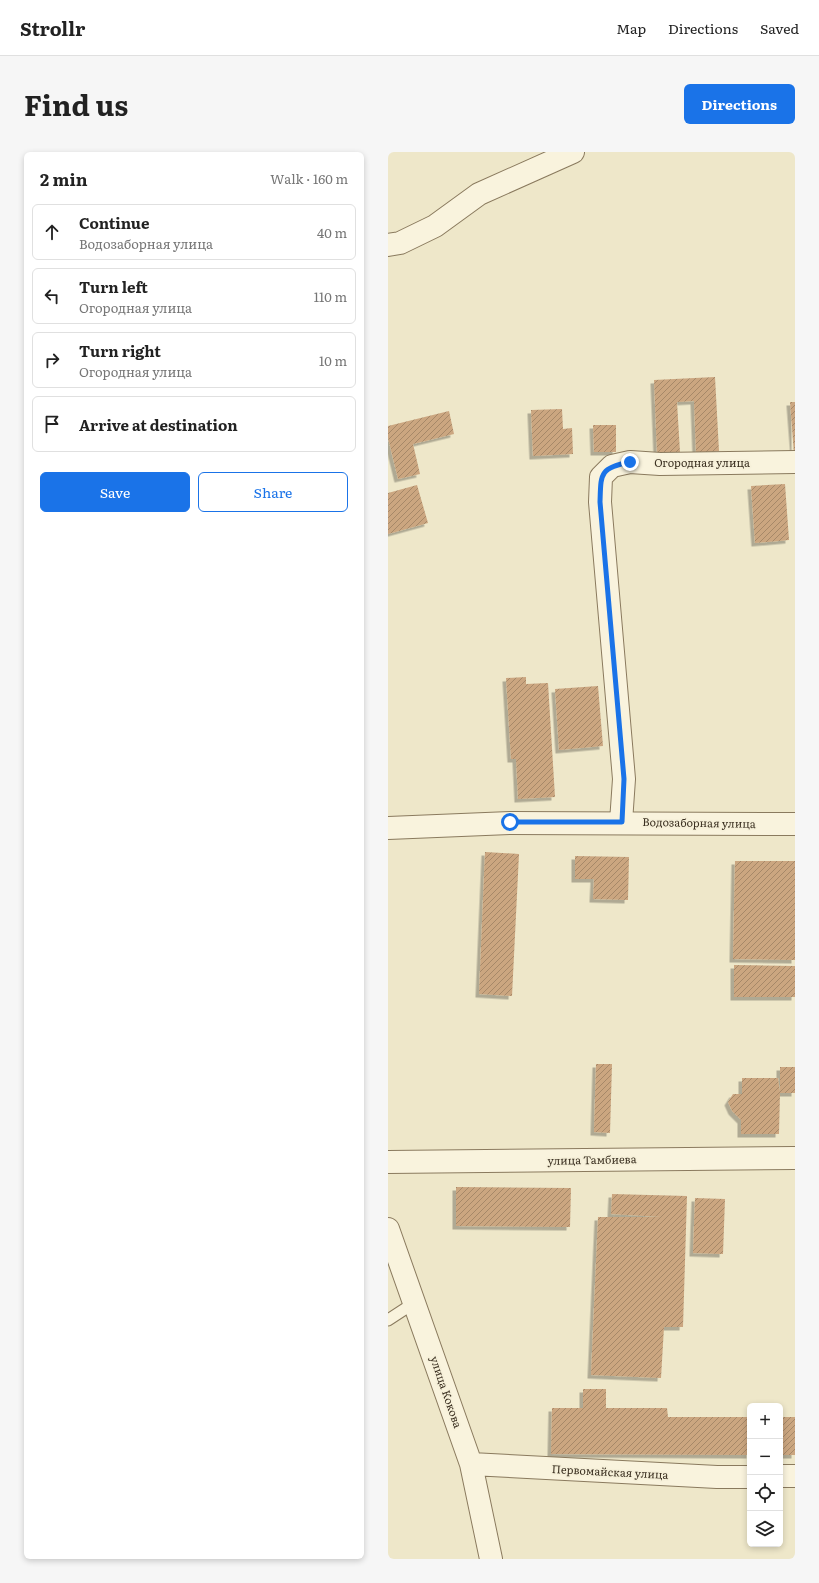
<!DOCTYPE html>
<meta charset="utf-8">
<style>
:root{--surface:#fff;--page:#f6f6f6;--text:#222;--muted:#767676;--line:#e0e0e0;--accent:#1a73e8}
body{margin:0;font-family:Literata,serif;background:var(--page);color:var(--text)}
.controls{position:absolute;right:12px;bottom:12px;display:grid;overflow:hidden;border-radius:6px;box-shadow:0 2px 6px #0003}
.controls button{width:36px;height:36px;display:grid;place-items:center;padding:0;border:0;border-bottom:1px solid var(--line);background:var(--surface);color:var(--text);font:20px sans-serif}
.stop{position:absolute;width:12px;height:12px;margin:-9px;border:3px solid #1a73e8;border-radius:50%;background:#fff}
.stop.end{background:#1a73e8;border-color:#fff;box-shadow:0 1px 4px #0008}
.list{margin:0;padding:0;list-style:none}
h2{display:flex;justify-content:space-between;align-items:center;height:52px;margin:0;padding:0 16px;font-size:17px}
h2 small{font-size:13px;font-weight:400;color:var(--muted)}
.list li{display:grid;grid-template-columns:26px 1fr auto;gap:12px;align-items:center;box-sizing:border-box;height:56px;margin:0 8px 8px;padding:0 8px;border:1px solid var(--line);border-radius:6px}
.list b{display:block;font-size:15px;white-space:nowrap}
.list p{margin:0;font-size:13px;white-space:nowrap;color:var(--muted)}
.list em{font-size:13px;font-style:normal;color:var(--muted)}
.actions{display:flex;gap:8px;padding:12px 16px}
.actions a{flex:1;padding:9px 0;border:1px solid var(--accent);border-radius:6px;text-align:center;font-size:14px;color:var(--accent)}
.actions .main{background:var(--accent);color:#fff}
.icon{flex:none;width:22px;height:22px;fill:none;stroke:currentColor;stroke-width:2;stroke-linecap:round;stroke-linejoin:round}
.map{position:relative;flex:none;width:407px;height:1407px;overflow:hidden;border-radius:6px}
header{display:flex;align-items:center;gap:24px;box-sizing:border-box;height:56px;padding:0 20px;background:var(--surface);border-bottom:1px solid var(--line)}
header strong{font-size:19px}
nav{display:flex;gap:22px;margin-inline-start:auto;font-size:14px}
.intro{display:flex;align-items:center;justify-content:space-between;box-sizing:border-box;height:96px;padding:0 24px}
h1{margin:0;font-size:28px}
.button{padding:10px 18px;border-radius:6px;background:var(--accent);color:#fff;font-size:14px;font-weight:700}
main{display:flex;gap:24px;padding:0 24px}
aside{flex:1;background:var(--surface);border-radius:6px;box-shadow:0 2px 6px #0003}
.map>svg:first-child{display:block}
.building{fill:url(#building-hatch);filter:url(#shadow)}
.lines{fill:none;stroke-linecap:round;stroke-linejoin:round}
.lane-casing{stroke:#8a7a5e;stroke-width:13}
.street-casing{stroke:#8a7a5e;stroke-width:24}
.lane{stroke:#f9f3dd;stroke-width:11}
.street{stroke:#f9f3dd;stroke-width:22}
.route{stroke:#1a73e8;stroke-width:5}
.labels{text-anchor:middle;stroke-width:3.5;stroke-linejoin:round;paint-order:stroke}
.street-label{font-size:11px;fill:#3b3021;stroke:#f6f0d9}
</style>
<header>
<strong>Strollr</strong>
<nav><a>Map</a><a>Directions</a><a>Saved</a></nav>
</header>
<div class="intro"><h1>Find us</h1><a class="button">Directions</a></div>
<main>
<aside>
<h2>2 min<small>Walk · 160 m</small></h2>
<ul class="list">
<li><svg class="icon" aria-label="ahead" viewBox="0 0 24 24"><path d="M12 20V5M6 11l6-6 6 6"/></svg><div><b>Continue</b><p>Водозаборная улица</p></div><em>40 m</em></li>
<li><svg class="icon" aria-label="left" viewBox="0 0 24 24"><path d="M17 20v-9H6M10 6l-5 5 5 5"/></svg><div><b>Turn left</b><p>Огородная улица</p></div><em>110 m</em></li>
<li><svg class="icon" aria-label="right" viewBox="0 0 24 24"><path d="M7 20v-9h11M14 6l5 5-5 5"/></svg><div><b>Turn right</b><p>Огородная улица</p></div><em>10 m</em></li>
<li><svg class="icon" aria-label="arrive" viewBox="0 0 24 24"><path d="M6 21V4h12l-3 4 3 4H6"/></svg><div><b>Arrive at destination</b></div></li>
</ul>
<div class="actions"><a class="main">Save</a><a>Share</a></div>
</aside>
<div class="map">
<svg width="407" height="1407" viewBox="0 0 407 1407">
<defs>
<pattern id="building-hatch" width="6" height="6" patternUnits="userSpaceOnUse"><rect width="6" height="6" fill="#cba680"/><path d="M-1 1l2-2M0 6l6-6M5 7l2-2" fill="none" stroke="#a68868"/></pattern>
<filter id="shadow"><feDropShadow dx="-3.5" dy="3.5" stdDeviation="0" flood-color="#0004"/></filter>
</defs>
<rect width="100%" height="100%" fill="#eee7c9"/>
<path class="building" d="M 327,225 L 331,299 L 308,301 L 306,249 L 289,250 L 292,300 L 269,301 L 266,228 Z
M 402,250 L 407,250 L 407,302 L 406,302 Z
M 174,257 L 175,277 L 184,276 L 185,302 L 145,304 L 143,258 Z
M 61,259 L 66,282 L 25,292 L 32,322 L 10,327 L 0,286 L 0,274 Z
M 205,273 L 228,273 L 228,300 L 206,300 Z
M 397,332 L 401,388 L 367,391 L 363,334 Z
M 29,333 L 40,371 L 0,382 L 0,341 Z
M 138,525 L 138,532 L 160,531 L 167,645 L 130,647 L 128,607 L 123,607 L 118,526 Z
M 210,534 L 215,594 L 171,598 L 167,537 Z
M 97,700 L 131,702 L 124,844 L 91,842 Z
M 187,704 L 241,705 L 240,748 L 205,747 L 206,727 L 187,727 Z
M 347,709 L 407,709 L 407,808 L 345,807 Z
M 346,813 L 407,814 L 407,845 L 346,845 Z
M 208,912 L 224,912 L 222,981 L 206,980 Z
M 392,915 L 407,915 L 407,941 L 392,941 L 391,982 L 353,982 L 353,968 L 344,959 L 340,950 L 345,942 L 354,942 L 354,926 L 390,926 L 392,940 Z
M 68,1035 L 183,1036 L 182,1075 L 68,1074 Z
M 224,1042 L 299,1044 L 295,1175 L 276,1175 L 273,1226 L 203,1223 L 210,1065 L 274,1065 L 223,1062 Z
M 307,1046 L 337,1047 L 335,1102 L 305,1101 Z
M 195,1237 L 218,1237 L 218,1256 L 279,1256 L 280,1265 L 362,1265 L 362,1303 L 163,1302 L 164,1256 L 195,1256 Z
M 392,1265 L 407,1265 L 407,1303 L 392,1303 Z"/>
<g class="lines">
<g class="lane-casing">
<path id="lane" d="M 0,1168 L 26,1151"/>
</g>
<g class="street-casing">
<path id="street" d="M 0,93 L 12,91 L 47,74 L 91,42 L 185,0
M 233,670 L 236,627 L 212,350 L 213,325 L 224,314 L 242,310 L 272,312 L 407,310
M 0,676 L 122,671 L 407,672
M 0,1010 L 407,1006
M 0,1077 L 83,1312 L 103,1407
M 83,1312 L 329,1325 L 362,1325
M 392,1324 L 407,1324"/>
</g>
<use href="#lane" class="lane"/>
<use href="#street" class="street"/>
</g>
<g class="lines">
<path class="route" d="M 122,670 L 234,670 L 236,627 L 212,350 C 213,322 211,316 242,310"/>
</g>
<g class="labels">
<g class="street-label">
<text x="314" y="315">Огородная улица</text>
<text transform="translate(311 671) rotate(1)" y="4">Водозаборная улица</text>
<text transform="translate(204 1008) rotate(-1)" y="4">улица Тамбиева</text>
<text transform="translate(58 1240) rotate(71)" y="4">улица Кокова</text>
<text transform="translate(222 1320) rotate(3)" y="4">Первомайская улица</text>
</g>
</g>
</svg>
<div class="controls">
<button>+</button>
<button>−</button>
<button><svg class="icon" aria-label="locate" viewBox="0 0 24 24"><circle cx="12" cy="12" r="6"/><path d="M12 2v4M12 18v4M2 12h4M18 12h4"/></svg></button>
<button><svg class="icon" aria-label="layers" viewBox="0 0 24 24"><path d="M12 4l9 5-9 5-9-5zM3 14l9 5 9-5"/></svg></button>
</div>
<div class="stop" style="left:122px;top:670px"></div>
<div class="stop end" style="left:242px;top:310px"></div>
</div>
</main>
